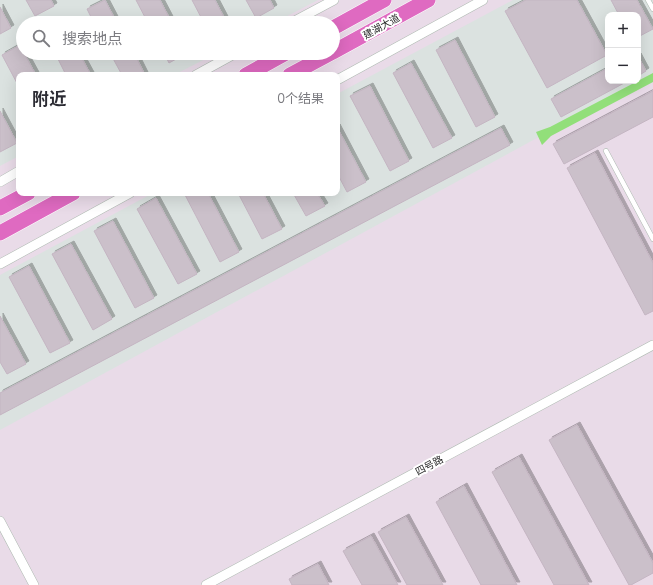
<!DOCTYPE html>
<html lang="zh">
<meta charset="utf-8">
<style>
:root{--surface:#fff;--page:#f7f7f7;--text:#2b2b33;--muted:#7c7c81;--line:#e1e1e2}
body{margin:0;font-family:"Nunito Sans","Noto Sans SC",sans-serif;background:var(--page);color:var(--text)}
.controls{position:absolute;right:12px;top:12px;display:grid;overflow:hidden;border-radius:8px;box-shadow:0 4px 16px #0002}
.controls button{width:36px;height:36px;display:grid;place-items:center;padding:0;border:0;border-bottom:1px solid var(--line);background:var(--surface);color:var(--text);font:20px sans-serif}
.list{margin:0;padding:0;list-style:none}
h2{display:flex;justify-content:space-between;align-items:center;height:52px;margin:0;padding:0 16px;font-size:17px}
h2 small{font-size:13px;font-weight:400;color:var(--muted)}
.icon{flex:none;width:22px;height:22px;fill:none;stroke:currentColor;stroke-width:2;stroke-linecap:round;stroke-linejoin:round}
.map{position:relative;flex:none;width:653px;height:585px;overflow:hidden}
.search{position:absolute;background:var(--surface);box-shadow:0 4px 16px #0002;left:16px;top:16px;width:324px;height:44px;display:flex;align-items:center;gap:10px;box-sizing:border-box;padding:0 14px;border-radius:22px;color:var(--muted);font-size:15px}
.panel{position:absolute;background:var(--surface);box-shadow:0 4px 16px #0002;left:16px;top:72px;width:324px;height:124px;border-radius:8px}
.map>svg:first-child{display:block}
.industrial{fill:#dbe2e0;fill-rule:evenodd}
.water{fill:#92df7a}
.building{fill:#cbc0ca;stroke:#c4b5c2;filter:url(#shadow)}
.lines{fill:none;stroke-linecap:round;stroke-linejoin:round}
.service-casing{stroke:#afbab2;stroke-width:5.5}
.minor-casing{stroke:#afbab2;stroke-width:10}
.primary-casing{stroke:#fff;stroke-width:16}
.service{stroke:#fff;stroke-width:4.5}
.minor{stroke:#fff;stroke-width:9}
.primary{stroke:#df6ac1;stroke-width:15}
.labels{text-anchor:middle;stroke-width:4;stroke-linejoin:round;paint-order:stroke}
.street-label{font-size:10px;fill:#282828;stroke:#fff}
</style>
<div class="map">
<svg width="653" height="585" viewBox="0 0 653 585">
<defs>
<filter id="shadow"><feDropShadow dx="3" dy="-3" stdDeviation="0" flood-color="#0004"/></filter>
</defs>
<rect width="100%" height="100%" fill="#e9dbe8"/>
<path class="industrial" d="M 0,0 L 318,0 L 274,23 L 23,23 L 23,53 L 217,53 L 174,75 L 19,75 L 19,156 L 0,166 Z
M 513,0 L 653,0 L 653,75 L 0,430 L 0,275 L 153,193 L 337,193 L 337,94 ZM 608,15 L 638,15 L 638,81 L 608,81 Z"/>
<path class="water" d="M 653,73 L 653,82 L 551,136 L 542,145 L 536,132 L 550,127 Z"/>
<path class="building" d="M 26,0 L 51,0 L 54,6 L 35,16 Z
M 105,0 L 117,23 L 94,23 L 87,9 Z
M 136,0 L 160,0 L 172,23 L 148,23 Z
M 192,0 L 215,0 L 227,23 L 204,23 Z
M 246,0 L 270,0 L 274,8 L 256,18 Z
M 526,0 L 577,0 L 607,55 L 547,88 L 505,11 Z
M 611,0 L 637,0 L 653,29 L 638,37 L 638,15 L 619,15 Z
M 0,7 L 11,28 L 0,34 Z
M 455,40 L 495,117 L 476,127 L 436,50 Z
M 20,45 L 23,53 L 24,53 L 36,75 L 19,75 L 19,87 L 2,55 Z
M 55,53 L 79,53 L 91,75 L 66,75 Z
M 110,53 L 134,53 L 145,75 L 122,75 Z
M 164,53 L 187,53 L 169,63 Z
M 638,56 L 646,71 L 638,76 Z
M 411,63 L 452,138 L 433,148 L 393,73 Z
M 608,68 L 608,81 L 628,81 L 561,117 L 551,99 Z
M 370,86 L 409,161 L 390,171 L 350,96 Z
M 653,91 L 653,117 L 564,164 L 553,144 Z
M 0,111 L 17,143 L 0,152 Z
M 337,127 L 366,182 L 347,192 L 337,173 Z
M 501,128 L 510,145 L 0,415 L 0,393 Z
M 595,153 L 653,263 L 653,311 L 645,315 L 567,168 Z
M 184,193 L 208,193 L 239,252 L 220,262 Z
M 238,193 L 263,193 L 282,229 L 262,239 Z
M 293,193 L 317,193 L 325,206 L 306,216 Z
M 156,198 L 197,274 L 178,284 L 137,209 Z
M 113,221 L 154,298 L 135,308 L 94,231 Z
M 71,244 L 112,319 L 93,330 L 52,254 Z
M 29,266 L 70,343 L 50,353 L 9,277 Z
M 0,316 L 26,364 L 7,374 L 0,362 Z
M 577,425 L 653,563 L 653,573 L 631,585 L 629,585 L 549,440 Z
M 519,457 L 589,585 L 554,585 L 492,472 Z
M 464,486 L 517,585 L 481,585 L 436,502 Z
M 406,517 L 443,585 L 407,585 L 378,532 Z
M 371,536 L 398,585 L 362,585 L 343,551 Z
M 318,564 L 329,585 L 292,585 L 289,579 Z"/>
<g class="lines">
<g class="service-casing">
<path id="service" d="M 648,0 L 653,9
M 606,151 L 653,239"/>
</g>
<g class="minor-casing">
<path id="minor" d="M 291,23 L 334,0
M 196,75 L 236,53
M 337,80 L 483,0
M 0,182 L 19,171
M 0,264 L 130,193
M 0,521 L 34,585
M 206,585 L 653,345"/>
</g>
<g class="primary-casing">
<path id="primary" d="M 333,28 L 384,0
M 333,52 L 428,0
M 246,75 L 286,53
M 290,75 L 331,53
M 0,208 L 28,193
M 0,233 L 73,193"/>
</g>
<use href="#service" class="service"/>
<use href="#minor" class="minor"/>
<use href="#primary" class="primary"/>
</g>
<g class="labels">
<g class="street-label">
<text transform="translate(381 26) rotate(-29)" y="4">建湖大道</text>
<text transform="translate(429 465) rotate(-28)" y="4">四号路</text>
</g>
</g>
</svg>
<div class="controls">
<button>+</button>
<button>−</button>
</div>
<div class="search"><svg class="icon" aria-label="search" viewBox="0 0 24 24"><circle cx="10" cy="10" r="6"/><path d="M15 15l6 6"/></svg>搜索地点</div>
<section class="panel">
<h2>附近<small>0个结果</small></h2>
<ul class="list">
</ul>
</section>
</div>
